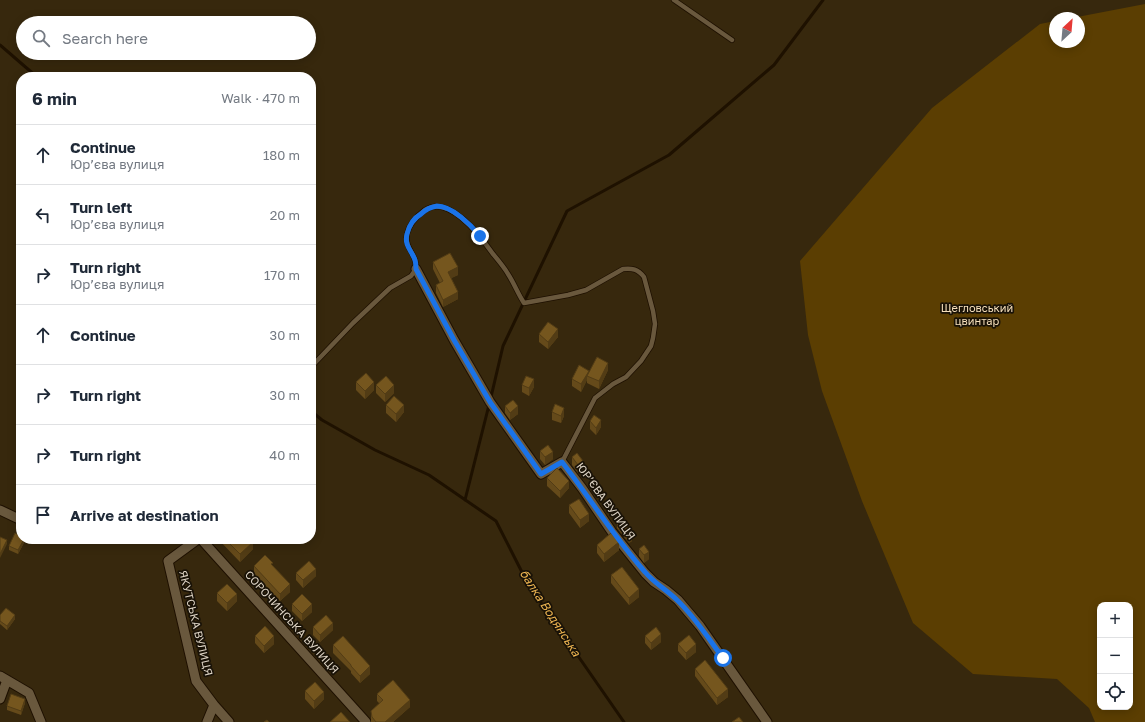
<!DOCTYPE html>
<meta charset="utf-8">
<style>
:root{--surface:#fff;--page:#f2f2f3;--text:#1f2937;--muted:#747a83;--line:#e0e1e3}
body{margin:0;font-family:"Golos Text",sans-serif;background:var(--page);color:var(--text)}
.controls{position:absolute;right:12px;bottom:12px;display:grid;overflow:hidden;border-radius:8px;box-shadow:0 2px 10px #0003}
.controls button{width:36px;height:36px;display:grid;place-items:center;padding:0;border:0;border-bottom:1px solid var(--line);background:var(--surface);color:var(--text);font:20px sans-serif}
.compass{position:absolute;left:1049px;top:12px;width:36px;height:36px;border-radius:50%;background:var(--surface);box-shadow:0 2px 10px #0003;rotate:26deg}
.stop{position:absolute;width:12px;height:12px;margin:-9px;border:3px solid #1a73e8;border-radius:50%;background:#fff}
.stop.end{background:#1a73e8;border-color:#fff;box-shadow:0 1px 4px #0008}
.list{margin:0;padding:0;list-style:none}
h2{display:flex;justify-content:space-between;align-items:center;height:52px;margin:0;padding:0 16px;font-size:17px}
h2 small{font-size:13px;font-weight:400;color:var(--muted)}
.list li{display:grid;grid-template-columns:26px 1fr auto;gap:12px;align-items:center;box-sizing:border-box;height:60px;padding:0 16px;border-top:1px solid var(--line)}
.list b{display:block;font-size:15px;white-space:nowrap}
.list p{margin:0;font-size:13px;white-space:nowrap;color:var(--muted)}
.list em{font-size:13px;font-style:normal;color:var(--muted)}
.icon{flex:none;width:22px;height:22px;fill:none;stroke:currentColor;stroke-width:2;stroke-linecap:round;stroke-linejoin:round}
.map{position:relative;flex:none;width:1145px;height:722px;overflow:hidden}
.search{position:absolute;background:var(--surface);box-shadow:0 2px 10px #0003;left:16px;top:16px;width:300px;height:44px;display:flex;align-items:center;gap:10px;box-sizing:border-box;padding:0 14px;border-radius:22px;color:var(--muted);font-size:15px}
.panel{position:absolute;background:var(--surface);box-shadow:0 2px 10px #0003;left:16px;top:72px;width:300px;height:472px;border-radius:16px}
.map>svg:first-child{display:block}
.green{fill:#5b3e02;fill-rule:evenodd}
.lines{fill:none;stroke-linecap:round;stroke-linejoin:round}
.stream{stroke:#1e1100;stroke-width:3}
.service-casing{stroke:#1e1000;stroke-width:6}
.minor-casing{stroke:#1e1000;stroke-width:11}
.service{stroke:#69583d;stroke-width:4.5}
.minor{stroke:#69583d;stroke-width:9}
.wall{fill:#654a1a}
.shaded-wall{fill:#523c15}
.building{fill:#75561e;stroke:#523c15}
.route{stroke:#1a73e8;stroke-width:5}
.labels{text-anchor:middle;stroke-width:3.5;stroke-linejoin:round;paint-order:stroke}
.park-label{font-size:11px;fill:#f6dfbb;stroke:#191207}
.street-label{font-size:11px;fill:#ddd3c4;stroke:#191207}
.water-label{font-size:12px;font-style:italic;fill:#f0b752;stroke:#191207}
</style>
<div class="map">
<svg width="1145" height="722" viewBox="0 0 1145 722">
<rect width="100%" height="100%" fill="#37280d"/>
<path class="green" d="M 1145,4 L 1145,722 L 1095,722 L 1089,708 L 1057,679 L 973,674 L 913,623 L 862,501 L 822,391 L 808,335 L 800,261 L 932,108 L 1040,24 L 1055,21 L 1055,42 L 1079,42 L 1079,18 L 1072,18 ZM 1100,605 L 1130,605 L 1130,707 L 1100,707 Z"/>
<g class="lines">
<path class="stream" d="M 0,45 L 37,77
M 491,397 L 503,346 L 567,211 L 669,155 L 774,65 L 823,0
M 311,411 L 322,420 L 375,450 L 429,475 L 496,521 L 528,584 L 624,722
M 465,500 L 489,405"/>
<g class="service-casing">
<path id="service" d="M 674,0 L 732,40
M 311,367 L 353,323 L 390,288 L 411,276 L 416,269 C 416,266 416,263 415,260 C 412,251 405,246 407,234 C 409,224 417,216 425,210 C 450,194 481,237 493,254 C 498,260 504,267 508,274 C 514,283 518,294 524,303 L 568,295 L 586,290 L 623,269 C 632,268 638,269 644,277 L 653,311 L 655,324 L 653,338 L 651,346 L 641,361 L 626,377 L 613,384 L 595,398 L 562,462"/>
</g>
<g class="minor-casing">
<path id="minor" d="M 416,269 L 454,340 L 490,402 L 541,474 L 562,462 L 582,488 L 612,532 L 645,573 L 654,582 L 666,590 L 678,600 L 700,626 L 767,722
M 0,510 L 21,520
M 198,539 L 168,561 L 196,681 L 214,705 L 207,722
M 201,539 L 366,722
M 0,676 L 29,693 L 41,722
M 0,699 L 7,680
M 214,705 L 229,722"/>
</g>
<use href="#service" class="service"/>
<use href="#minor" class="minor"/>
</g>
<path class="wall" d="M 433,262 L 458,275 L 451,278 L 458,299 L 443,307 L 436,293 L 436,285 L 440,283 L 433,269 Z
M 539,334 L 558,337 L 548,349 L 539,342 Z
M 608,370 L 599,389 L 587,383 L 587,380 L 581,392 L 572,386 L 572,379 L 589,373 Z
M 356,382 L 374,390 L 365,399 L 356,390 Z
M 376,385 L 394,393 L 385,402 L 376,393 Z
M 522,385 L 534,387 L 529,396 L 522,392 Z
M 386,405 L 404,412 L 396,422 L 386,413 Z
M 505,406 L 518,414 L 510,420 L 505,413 Z
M 552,412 L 564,416 L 561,423 L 552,420 Z
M 590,421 L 601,427 L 596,435 L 590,429 Z
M 540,451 L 553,459 L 545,465 L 540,459 Z
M 572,457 L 583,469 L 578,473 L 572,465 Z
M 547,478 L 569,488 L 560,498 L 547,486 Z
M 569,505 L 589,521 L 580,528 L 569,513 Z
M 617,521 L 632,534 L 632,541 L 629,543 L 617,528 Z
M 25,539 L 25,541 L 18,554 L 9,550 L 9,546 Z
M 218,539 L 251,539 L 253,549 L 240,562 Z
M 597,545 L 619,550 L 604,562 L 597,553 Z
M 639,549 L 649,559 L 644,563 L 639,556 Z
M 254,566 L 273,566 L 290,592 L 280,601 L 254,573 Z
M 296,573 L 316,576 L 303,588 L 296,580 Z
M 611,575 L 639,597 L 629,605 L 611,583 Z
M 217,593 L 237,601 L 227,611 L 217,601 Z
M 292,604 L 312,612 L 302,621 L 292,611 Z
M 0,615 L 15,619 L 7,630 L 0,624 Z
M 313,627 L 333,630 L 320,642 L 313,635 Z
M 255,636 L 274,644 L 264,653 L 255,643 Z
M 645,636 L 661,642 L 651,650 L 645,643 Z
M 678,644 L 696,652 L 686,660 L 678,651 Z
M 333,645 L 370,674 L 360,683 L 351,673 L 351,671 L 333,653 Z
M 695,669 L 728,697 L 717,705 L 695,676 Z
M 305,691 L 324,699 L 314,709 L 305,699 Z
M 377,694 L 410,707 L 393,722 L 371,722 L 371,711 L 380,704 L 377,701 Z
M 25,703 L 21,715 L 7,710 L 7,706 Z"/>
<path class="shaded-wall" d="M 458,267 L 458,275 L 448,280 L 448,272 Z
M 458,292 L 458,299 L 443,307 L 443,300 Z
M 558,329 L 558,337 L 548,349 L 548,342 Z
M 316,339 L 316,347 L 311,352 L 311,344 Z
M 608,363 L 608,370 L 599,389 L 599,381 Z
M 589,371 L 589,376 L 587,376 L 587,380 L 581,392 L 581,384 Z
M 534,379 L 534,387 L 529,396 L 529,388 Z
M 374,382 L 374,390 L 365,399 L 365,391 Z
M 394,385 L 394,393 L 385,402 L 385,394 Z
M 404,405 L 404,412 L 396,422 L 396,414 Z
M 518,406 L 518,414 L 510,420 L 510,413 Z
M 564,408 L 564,416 L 561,423 L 561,416 Z
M 601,420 L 601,427 L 596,435 L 596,428 Z
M 553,452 L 553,459 L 545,465 L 545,457 Z
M 583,461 L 583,469 L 578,473 L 578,465 Z
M 569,481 L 569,488 L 560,498 L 560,491 Z
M 589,514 L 589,521 L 580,528 L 580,520 Z
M 632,534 L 632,541 L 629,543 L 629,536 Z
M 24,539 L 25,539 L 25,541 L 18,554 L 18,550 Z
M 7,540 L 7,544 L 0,558 L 0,554 Z
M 253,542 L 253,549 L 240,562 L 240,554 Z
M 619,542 L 619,550 L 604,562 L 604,554 Z
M 649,552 L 649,559 L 644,563 L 644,555 Z
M 316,569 L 316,576 L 303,588 L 303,580 Z
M 290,584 L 290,592 L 280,601 L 280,594 Z
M 639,589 L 639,597 L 629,605 L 629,598 Z
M 237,594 L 237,601 L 227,611 L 227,603 Z
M 312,604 L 312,612 L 302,621 L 302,614 Z
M 15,615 L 15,619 L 7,630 L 7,626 Z
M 333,623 L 333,630 L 320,642 L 320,635 Z
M 661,634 L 661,642 L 651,650 L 651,643 Z
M 274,636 L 274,644 L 264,653 L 264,646 Z
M 696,644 L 696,652 L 686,660 L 686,653 Z
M 370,666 L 370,674 L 360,683 L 360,676 Z
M 728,689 L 728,697 L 717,705 L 717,698 Z
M 324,692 L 324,699 L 314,709 L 314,701 Z
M 25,699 L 25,703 L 21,715 L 21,711 Z
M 410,700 L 410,707 L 393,722 L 385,722 Z"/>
<path class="building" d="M 450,253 L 458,267 L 448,272 L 458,292 L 443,300 L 436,285 L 443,281 L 433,262 Z
M 548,322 L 558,329 L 548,342 L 539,334 Z
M 311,334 L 316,339 L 311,344 Z
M 597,357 L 608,363 L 599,381 L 587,376 Z
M 579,365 L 589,371 L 581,384 L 572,379 Z
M 366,373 L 374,382 L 365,391 L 356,382 Z
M 386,376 L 394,385 L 385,394 L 376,385 Z
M 526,376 L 534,379 L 529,388 L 522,385 Z
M 394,396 L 404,405 L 396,414 L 386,405 Z
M 513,400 L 518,406 L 510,413 L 505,406 Z
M 555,404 L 564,408 L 561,416 L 552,412 Z
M 594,415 L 601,420 L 596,428 L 590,421 Z
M 548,445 L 553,452 L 545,457 L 540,451 Z
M 577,453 L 583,461 L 578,465 L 572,457 Z
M 557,468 L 569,481 L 560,491 L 547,478 Z
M 579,499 L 589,514 L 580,520 L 569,505 Z
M 620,518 L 632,534 L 629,536 L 617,521 Z
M 15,533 L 21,536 L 21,539 L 24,539 L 18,550 L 9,546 Z
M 611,533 L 619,542 L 604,554 L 597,545 Z
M 0,537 L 7,540 L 0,554 Z
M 225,539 L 251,539 L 253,542 L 240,554 Z
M 644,545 L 649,552 L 644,555 L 639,549 Z
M 265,555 L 273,563 L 271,564 L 290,584 L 280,594 L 254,566 Z
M 309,561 L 316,569 L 303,580 L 296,573 Z
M 622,567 L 639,589 L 629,598 L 611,575 Z
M 227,584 L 237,594 L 227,603 L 217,593 Z
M 302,594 L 312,604 L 302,614 L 292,604 Z
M 6,608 L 15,615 L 7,626 L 0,621 L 0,615 Z
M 326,615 L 333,623 L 320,635 L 313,627 Z
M 265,626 L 274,636 L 264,646 L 255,636 Z
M 656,627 L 661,634 L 651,643 L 645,636 Z
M 689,635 L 696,644 L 686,653 L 678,644 Z
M 343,636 L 370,666 L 360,676 L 351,666 L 351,665 L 333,645 Z
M 705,660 L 728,689 L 717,698 L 695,669 Z
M 393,680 L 410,700 L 385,722 L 376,722 L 372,717 L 371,711 L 383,700 L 377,694 Z
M 315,682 L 324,692 L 314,701 L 305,691 Z
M 11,694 L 25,699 L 21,711 L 7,706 Z
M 341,712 L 350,722 L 330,722 Z
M 739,717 L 743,722 L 732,722 Z
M 267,720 L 269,722 L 264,722 Z"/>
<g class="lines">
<path class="route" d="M 480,236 C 471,225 452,206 437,206 C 431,207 425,210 421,214 C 414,218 409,226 407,234 C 404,246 412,251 415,260 C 416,263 416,266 416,269 L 454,340 L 490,402 L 541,474 L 562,462 C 590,498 614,537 645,572 C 654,583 667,590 677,600 C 695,617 708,638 723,658"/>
</g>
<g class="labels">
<g class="park-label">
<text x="977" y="312">Щегловський<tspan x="977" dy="13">цвинтар</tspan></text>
</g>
<g class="street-label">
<text transform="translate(606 501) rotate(54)" y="4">ЮР’ЄВА ВУЛИЦЯ</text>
<text transform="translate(292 622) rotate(48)" y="4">СОРОЧИНСЬКА ВУЛИЦЯ</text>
<text transform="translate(196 623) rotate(76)" y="4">ЯКУТСЬКА ВУЛИЦЯ</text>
</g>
<g class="water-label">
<text transform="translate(550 613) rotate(57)" y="4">балка Водянська</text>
</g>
</g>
</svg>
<div class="controls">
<button>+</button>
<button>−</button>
<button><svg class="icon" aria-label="locate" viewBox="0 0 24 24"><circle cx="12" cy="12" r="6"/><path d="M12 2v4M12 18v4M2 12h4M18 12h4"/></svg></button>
</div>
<svg class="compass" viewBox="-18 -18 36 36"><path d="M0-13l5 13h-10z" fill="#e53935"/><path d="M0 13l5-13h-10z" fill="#747a83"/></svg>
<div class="stop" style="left:723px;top:658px"></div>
<div class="stop end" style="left:480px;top:236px"></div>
<div class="search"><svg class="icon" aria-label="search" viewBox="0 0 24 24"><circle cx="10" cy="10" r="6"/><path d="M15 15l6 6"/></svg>Search here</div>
<section class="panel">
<h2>6 min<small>Walk · 470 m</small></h2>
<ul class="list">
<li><svg class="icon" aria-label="ahead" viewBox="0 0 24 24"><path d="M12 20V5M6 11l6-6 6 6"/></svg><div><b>Continue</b><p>Юр’єва вулиця</p></div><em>180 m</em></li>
<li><svg class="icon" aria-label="left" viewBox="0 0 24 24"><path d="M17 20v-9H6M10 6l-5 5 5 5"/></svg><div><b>Turn left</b><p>Юр’єва вулиця</p></div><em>20 m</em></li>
<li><svg class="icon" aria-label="right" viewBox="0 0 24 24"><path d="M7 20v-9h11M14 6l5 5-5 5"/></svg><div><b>Turn right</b><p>Юр’єва вулиця</p></div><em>170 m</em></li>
<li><svg class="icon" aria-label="ahead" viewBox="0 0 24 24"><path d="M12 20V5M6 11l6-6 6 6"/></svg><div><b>Continue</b></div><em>30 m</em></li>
<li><svg class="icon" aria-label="right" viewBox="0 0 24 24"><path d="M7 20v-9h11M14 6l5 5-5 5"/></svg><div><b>Turn right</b></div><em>30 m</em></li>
<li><svg class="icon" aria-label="right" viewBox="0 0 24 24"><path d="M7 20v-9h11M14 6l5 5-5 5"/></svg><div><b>Turn right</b></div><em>40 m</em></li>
<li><svg class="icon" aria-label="arrive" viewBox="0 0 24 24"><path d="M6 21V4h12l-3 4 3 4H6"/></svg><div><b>Arrive at destination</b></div></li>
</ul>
</section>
</div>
